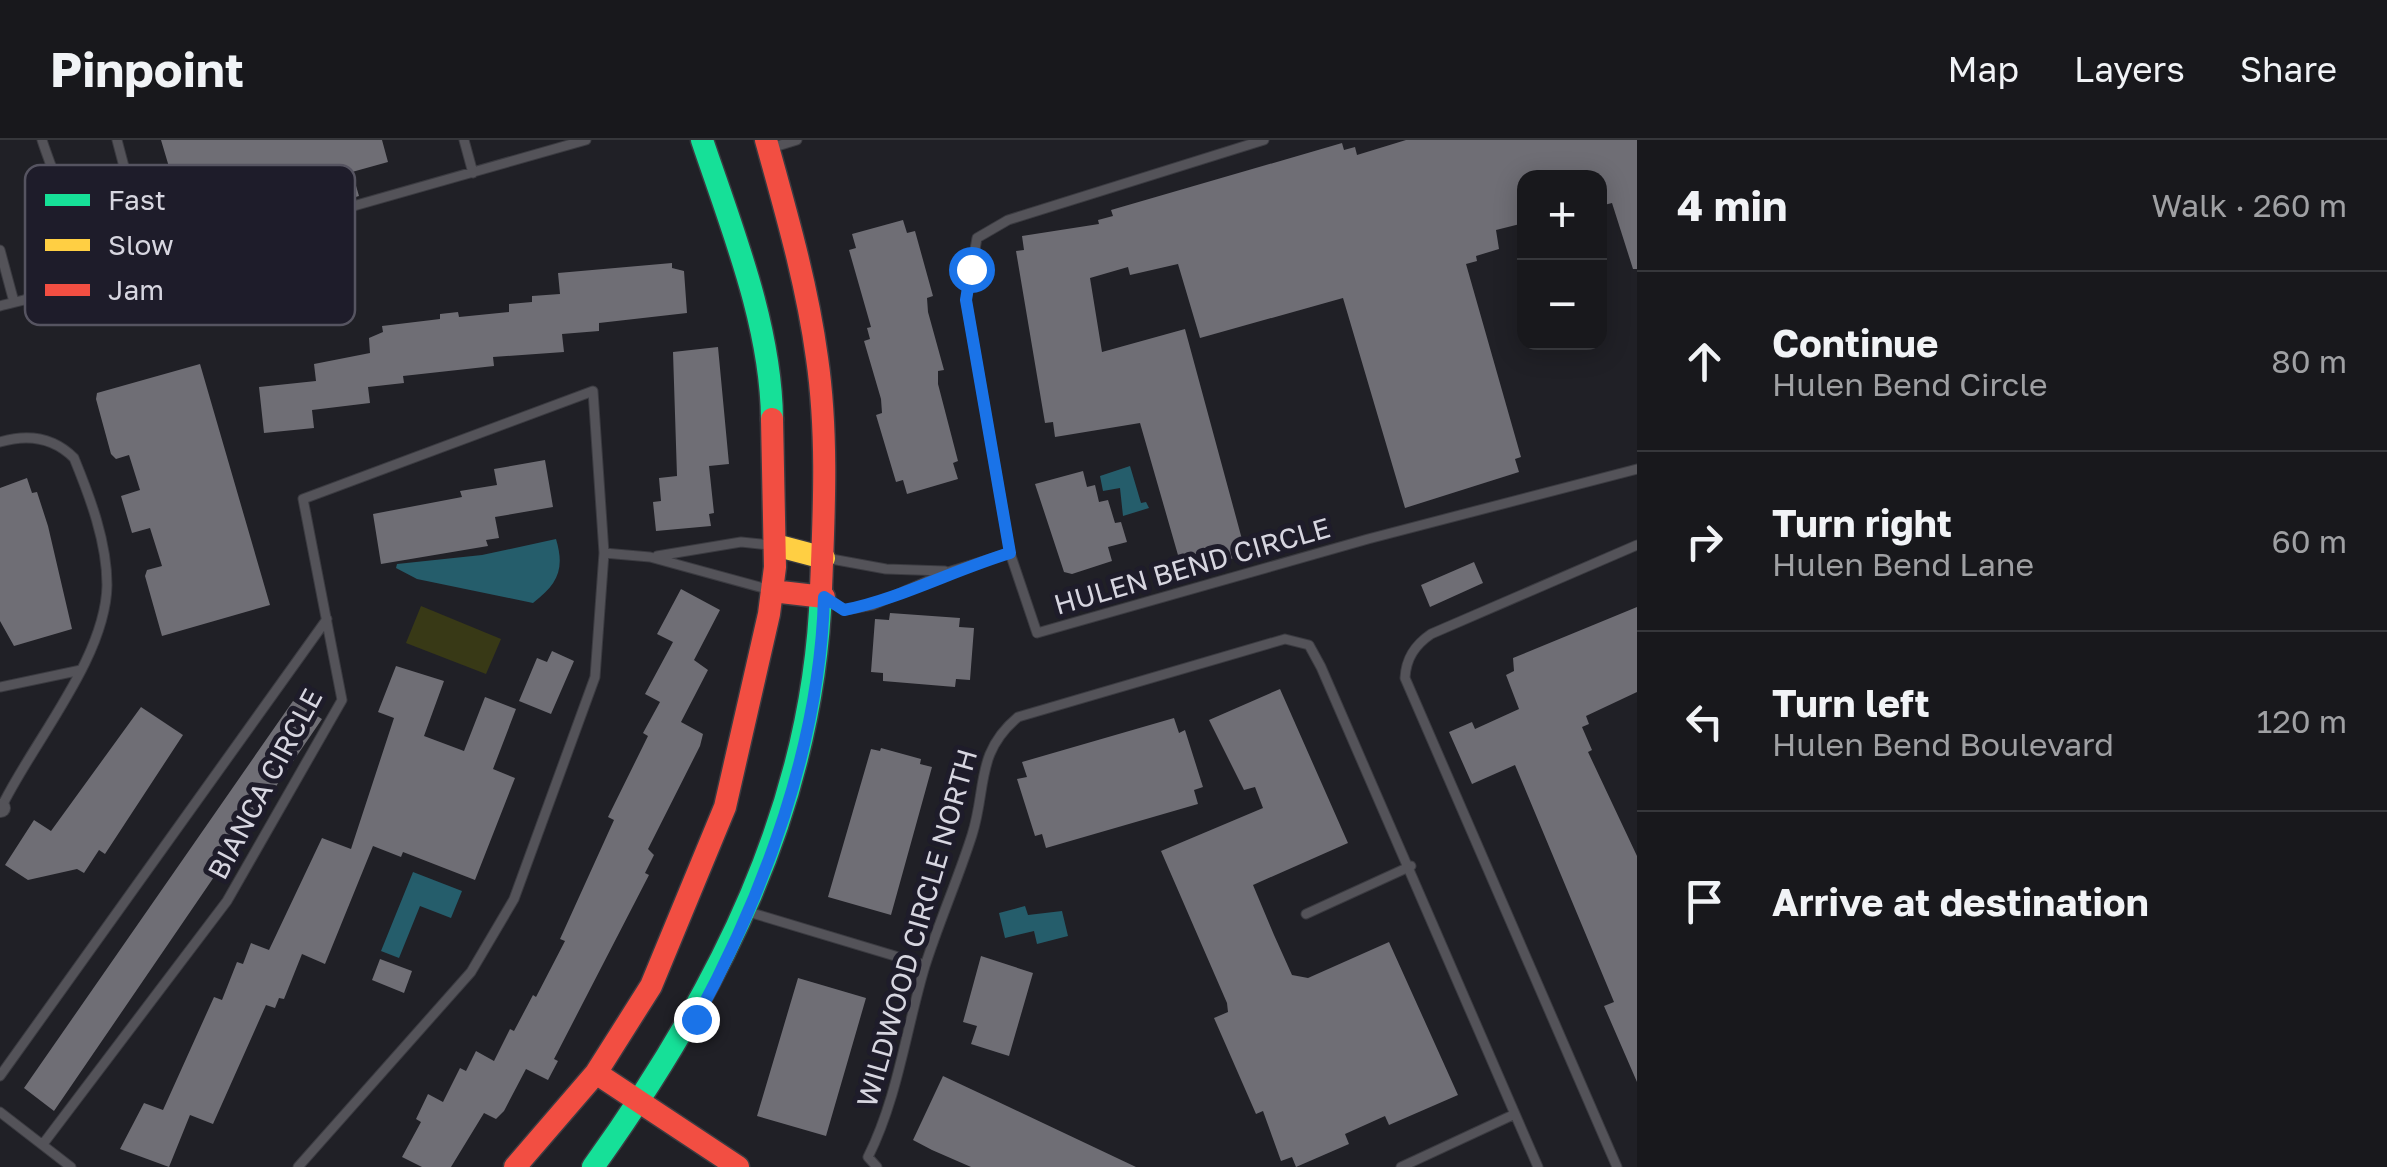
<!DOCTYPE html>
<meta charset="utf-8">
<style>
:root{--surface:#18181c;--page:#212125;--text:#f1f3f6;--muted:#9fa0a3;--line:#36373b}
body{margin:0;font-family:"Golos Text",sans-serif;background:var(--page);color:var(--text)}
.controls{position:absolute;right:30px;top:30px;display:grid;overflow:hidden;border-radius:20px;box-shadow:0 5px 25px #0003}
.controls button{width:90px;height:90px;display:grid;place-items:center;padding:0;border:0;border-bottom:2px solid var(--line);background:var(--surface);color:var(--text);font:50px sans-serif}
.stop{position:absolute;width:30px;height:30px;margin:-22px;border:8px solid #1a73e8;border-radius:50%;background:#fff}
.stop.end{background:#1a73e8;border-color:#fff;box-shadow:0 2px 10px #0008}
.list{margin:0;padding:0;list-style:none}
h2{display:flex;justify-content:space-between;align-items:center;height:130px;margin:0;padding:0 40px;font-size:42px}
h2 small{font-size:32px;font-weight:400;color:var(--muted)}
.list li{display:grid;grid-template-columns:65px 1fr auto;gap:30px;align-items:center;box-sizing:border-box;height:180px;padding:0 40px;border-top:2px solid var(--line)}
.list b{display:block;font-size:38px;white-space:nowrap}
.list p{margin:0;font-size:32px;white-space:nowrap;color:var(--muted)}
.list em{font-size:32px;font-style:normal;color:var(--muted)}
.icon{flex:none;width:55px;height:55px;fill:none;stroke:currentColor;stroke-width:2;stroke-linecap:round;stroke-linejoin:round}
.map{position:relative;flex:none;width:1637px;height:1027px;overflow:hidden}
header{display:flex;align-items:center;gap:60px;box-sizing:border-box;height:140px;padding:0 50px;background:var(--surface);border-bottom:2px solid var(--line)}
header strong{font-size:48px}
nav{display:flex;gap:55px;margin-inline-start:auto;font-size:35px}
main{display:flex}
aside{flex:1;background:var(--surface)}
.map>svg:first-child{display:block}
.green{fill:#383916}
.water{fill:#255d6b}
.building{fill:#6f6e75}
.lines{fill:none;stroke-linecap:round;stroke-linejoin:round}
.lane-casing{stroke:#3b3b41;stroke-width:11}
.street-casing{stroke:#3b3b41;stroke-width:20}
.fast-casing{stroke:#3b3b41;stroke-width:25}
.slow-casing{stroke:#3b3b41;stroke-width:25}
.jam-casing{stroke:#3b3b41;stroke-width:25}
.lane{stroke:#545359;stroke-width:9}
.street{stroke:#545359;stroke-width:18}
.fast{stroke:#16e098;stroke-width:22}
.slow{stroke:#ffcf43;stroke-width:22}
.jam{stroke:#f24e42;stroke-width:22}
.route{stroke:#1a73e8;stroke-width:12}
.labels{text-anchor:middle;stroke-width:10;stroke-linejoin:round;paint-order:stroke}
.street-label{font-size:28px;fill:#d7d6e0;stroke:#1e1c2a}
.key{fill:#1e1c2a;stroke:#565461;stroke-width:2.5}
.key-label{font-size:28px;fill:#d7d6e0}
</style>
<header>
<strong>Pinpoint</strong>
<nav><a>Map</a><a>Layers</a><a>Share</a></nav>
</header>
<main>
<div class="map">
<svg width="1637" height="1027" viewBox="0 0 1637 1027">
<rect width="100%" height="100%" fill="#202026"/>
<path class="green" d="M 421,466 L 501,499 L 486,534 L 406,503 Z"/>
<path class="water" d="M 1130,326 L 1141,363 L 1146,362 L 1149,368 L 1123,376 L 1120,348 L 1103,351 L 1100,336 Z
M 556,399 C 565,429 558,444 533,463 L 417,439 L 396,428 L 397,424 L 482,415 Z
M 413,732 L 462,751 L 451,778 L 420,766 L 399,818 L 381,811 Z
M 1025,766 L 1028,775 L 1062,771 L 1068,796 L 1037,804 L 1034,791 L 1005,798 L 999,773 Z"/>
<path class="building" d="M 161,0 L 382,0 L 388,22 L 352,32 L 359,56 L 258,85 L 251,60 L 183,74 Z
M 1406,0 L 1637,0 L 1637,129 L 1633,129 L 1612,63 L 1600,66 L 1600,38 L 1524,38 L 1524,83 L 1496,90 L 1499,109 L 1476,116 L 1477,121 L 1466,124 L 1521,317 L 1515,319 L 1519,332 L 1405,368 L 1343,158 L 1200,198 L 1178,124 L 1130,135 L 1128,127 L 1090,138 L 1102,212 L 1185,189 L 1243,403 L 1238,405 L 1242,416 L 1190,430 L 1188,420 L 1180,422 L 1140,283 L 1055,297 L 1053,282 L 1045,283 L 1016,111 L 1024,110 L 1022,96 L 1099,84 L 1098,80 L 1113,76 L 1111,70 L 1342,3 L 1344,10 L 1355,7 L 1357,15 Z
M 903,80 L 907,93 L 915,91 L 933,156 L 927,158 L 928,172 L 944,230 L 938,231 L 938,244 L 958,321 L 953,323 L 958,339 L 907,354 L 903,340 L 896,342 L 876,275 L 882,273 L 881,259 L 864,201 L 870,199 L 867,188 L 871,187 L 849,110 L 856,108 L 852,94 Z
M 672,123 L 672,128 L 684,131 L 687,173 L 599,183 L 599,191 L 562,194 L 564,212 L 493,217 L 494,226 L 403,236 L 404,243 L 368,247 L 370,263 L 312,270 L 314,288 L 264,293 L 259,247 L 316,241 L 314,224 L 370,213 L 369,198 L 383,192 L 382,186 L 440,179 L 440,174 L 458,172 L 459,177 L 509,172 L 509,164 L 532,162 L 532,156 L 560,154 L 558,133 Z
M 718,207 L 729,324 L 709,326 L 714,373 L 709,374 L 711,386 L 656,391 L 653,362 L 661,361 L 659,338 L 677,336 L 673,212 Z
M 200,224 L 270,465 L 162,496 L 145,436 L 147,430 L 162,426 L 150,388 L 132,393 L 121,356 L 140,350 L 129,315 L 116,319 L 111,314 L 96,259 L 97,253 Z
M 545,320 L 553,367 L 495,377 L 499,398 L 486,400 L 488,406 L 381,424 L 373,374 L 462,357 L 460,351 L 497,345 L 494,329 Z
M 1083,331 L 1087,347 L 1095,345 L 1099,362 L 1108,360 L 1115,383 L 1121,382 L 1127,402 L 1108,407 L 1112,421 L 1072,434 L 1064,432 L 1035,344 Z
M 27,338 L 32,353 L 37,352 L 48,386 L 72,489 L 14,506 L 0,481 L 0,348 Z
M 1474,422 L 1483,443 L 1430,467 L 1421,445 Z
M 681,449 L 720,470 L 694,520 L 708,530 L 681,582 L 703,594 L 700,606 L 648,709 L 654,715 L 645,733 L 649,735 L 554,919 L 558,921 L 548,940 L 526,929 L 504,971 L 496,979 L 484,973 L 451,1027 L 422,1027 L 402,1017 L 421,982 L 416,979 L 428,954 L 443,962 L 460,928 L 466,931 L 476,911 L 494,921 L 510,889 L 514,891 L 533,855 L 536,857 L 565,801 L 560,799 L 614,680 L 608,677 L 648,596 L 643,593 L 660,562 L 645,554 L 673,502 L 657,494 Z
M 1637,467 L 1637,552 L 1586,576 L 1589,584 L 1582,587 L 1592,610 L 1588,612 L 1637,716 L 1637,942 L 1604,866 L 1614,862 L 1515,625 L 1472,644 L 1449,592 L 1472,582 L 1475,589 L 1519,569 L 1506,535 L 1514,531 L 1513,518 Z
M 890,473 L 960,478 L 959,487 L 974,488 L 970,540 L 956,539 L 955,547 L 883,541 L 883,533 L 871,532 L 875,479 L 889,480 Z
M 552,511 L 574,521 L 551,574 L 519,561 L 537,518 L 547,522 Z
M 396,526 L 444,541 L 424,596 L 464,611 L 485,557 L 516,569 L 493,629 L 515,638 L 475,740 L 403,712 L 401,717 L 373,706 L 325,824 L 302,814 L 284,859 L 279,858 L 275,868 L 266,865 L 213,984 L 190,975 L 169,1027 L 120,1009 L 144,963 L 163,970 L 214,857 L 222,860 L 237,822 L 243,824 L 251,803 L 269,810 L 322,698 L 351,709 L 394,578 L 378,572 Z
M 1280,549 L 1348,703 L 1253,745 L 1274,795 L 1292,835 L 1308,838 L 1389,802 L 1458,955 L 1389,985 L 1385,976 L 1345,994 L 1349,1004 L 1296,1027 L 1292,1017 L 1281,1021 L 1263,971 L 1256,974 L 1214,878 L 1228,872 L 1227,863 L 1161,711 L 1263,668 L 1255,647 L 1244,650 L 1209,580 Z
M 293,561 L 322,579 L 54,971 L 24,948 Z
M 141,567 L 183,595 L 105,714 L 99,710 L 84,733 L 77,729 L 28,740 L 5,725 L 34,680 L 51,691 Z
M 1174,578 L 1179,593 L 1185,590 L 1203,647 L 1194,650 L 1198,664 L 1046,708 L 1042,694 L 1035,696 L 1017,639 L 1027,637 L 1022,622 Z
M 881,608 L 921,619 L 920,624 L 932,627 L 891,775 L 828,757 L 871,609 L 880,611 Z
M 981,816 L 1033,833 L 1009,916 L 971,904 L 977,886 L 963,882 Z
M 380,819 L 412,831 L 404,853 L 372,840 Z
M 798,838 L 866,858 L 826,996 L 757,976 Z
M 943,936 L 990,958 L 1136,1027 L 971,1027 L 932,1010 L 913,1000 Z"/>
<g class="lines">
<g class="lane-casing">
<path id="lane" d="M 117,0 L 145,106 L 160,121 L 586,0
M 464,0 L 473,33
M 1264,0 L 1008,80 L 977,98 L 966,160 L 1010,413 L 1037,493 L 1368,399 L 1637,329
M 771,8 L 797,0
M 0,110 L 14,162
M 0,166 C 20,160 53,157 66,138 C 87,107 53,35 42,0
M 0,302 C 27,294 53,297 74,318 C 90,357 107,402 107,445 C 106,518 32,603 1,668
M 604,413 L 650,417 L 767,449
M 657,416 L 741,402 L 770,405
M 826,418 L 886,429 L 945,431
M 826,458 L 845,470 L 873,465 L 948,432 L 1010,413
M 0,547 L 81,530
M 752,773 L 925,825
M 1306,774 L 1411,726
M 0,936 L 327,479
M 0,972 L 71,1027
M 43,1004 L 227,761 L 342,560 L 303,359 L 593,251 L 604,413 L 595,537 L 514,759 L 471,832 L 298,1027
M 877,1027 L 868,1017 C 898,957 906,889 925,826 C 939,782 958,739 972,695 C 987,648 975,613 1018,577 L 1285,499 L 1309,505 L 1321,527 L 1538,1027
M 1401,1027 L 1515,974
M 1617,1027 L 1405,538 C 1406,518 1415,505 1431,494 L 1637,405"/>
</g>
<g class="street-casing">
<path id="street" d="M 0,668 L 1,668"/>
</g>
<g class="fast-casing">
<path id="fast" d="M 702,0 C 732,89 771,185 772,279
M 593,1027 C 717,854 814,667 821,449"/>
</g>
<g class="slow-casing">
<path id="slow" d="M 775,405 L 824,418"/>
</g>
<g class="jam-casing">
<path id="jam" d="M 766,0 C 786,72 807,144 817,218 C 828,294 824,372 821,449
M 772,451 L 824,457
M 596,933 L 738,1027
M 515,1027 L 596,933 L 651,846 L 725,667 L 769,474 L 775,427 L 772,279"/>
</g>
<use href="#lane" class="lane"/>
<use href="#street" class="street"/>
<use href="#fast" class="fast"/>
<use href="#slow" class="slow"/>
<use href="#jam" class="jam"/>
</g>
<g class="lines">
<path class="route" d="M 696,879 C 765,752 820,603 824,457 L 844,470 C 897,460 956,429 1010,413 L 966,160 L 971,129"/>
</g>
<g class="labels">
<g class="street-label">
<text transform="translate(1192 426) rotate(-16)" y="10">HULEN BEND CIRCLE</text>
<text transform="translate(265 644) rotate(-62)" y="10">BIANCA CIRCLE</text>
<text transform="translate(917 788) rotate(-74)" y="10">WILDWOOD CIRCLE NORTH</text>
</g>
</g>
<rect x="25" y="25" width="330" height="160" rx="15" class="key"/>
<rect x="45" y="54" width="45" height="12" fill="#16e098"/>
<rect x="45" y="99" width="45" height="12" fill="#ffcf43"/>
<rect x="45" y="144" width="45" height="12" fill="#f24e42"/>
<g class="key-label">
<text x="108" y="70">Fast</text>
<text x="108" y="115">Slow</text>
<text x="108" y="160">Jam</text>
</g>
</svg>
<div class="controls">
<button>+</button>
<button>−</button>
</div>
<div class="stop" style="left:971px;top:129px"></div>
<div class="stop end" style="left:696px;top:879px"></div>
</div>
<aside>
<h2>4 min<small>Walk · 260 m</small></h2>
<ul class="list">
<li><svg class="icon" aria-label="ahead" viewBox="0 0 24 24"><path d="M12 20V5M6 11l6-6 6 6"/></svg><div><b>Continue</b><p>Hulen Bend Circle</p></div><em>80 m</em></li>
<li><svg class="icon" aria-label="right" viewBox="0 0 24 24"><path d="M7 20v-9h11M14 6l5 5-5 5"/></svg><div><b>Turn right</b><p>Hulen Bend Lane</p></div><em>60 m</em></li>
<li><svg class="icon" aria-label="left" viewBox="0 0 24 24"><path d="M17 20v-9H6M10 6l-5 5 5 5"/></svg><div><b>Turn left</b><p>Hulen Bend Boulevard</p></div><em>120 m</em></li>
<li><svg class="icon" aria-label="arrive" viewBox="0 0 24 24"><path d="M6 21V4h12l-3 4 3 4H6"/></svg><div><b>Arrive at destination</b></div></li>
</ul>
</aside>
</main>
